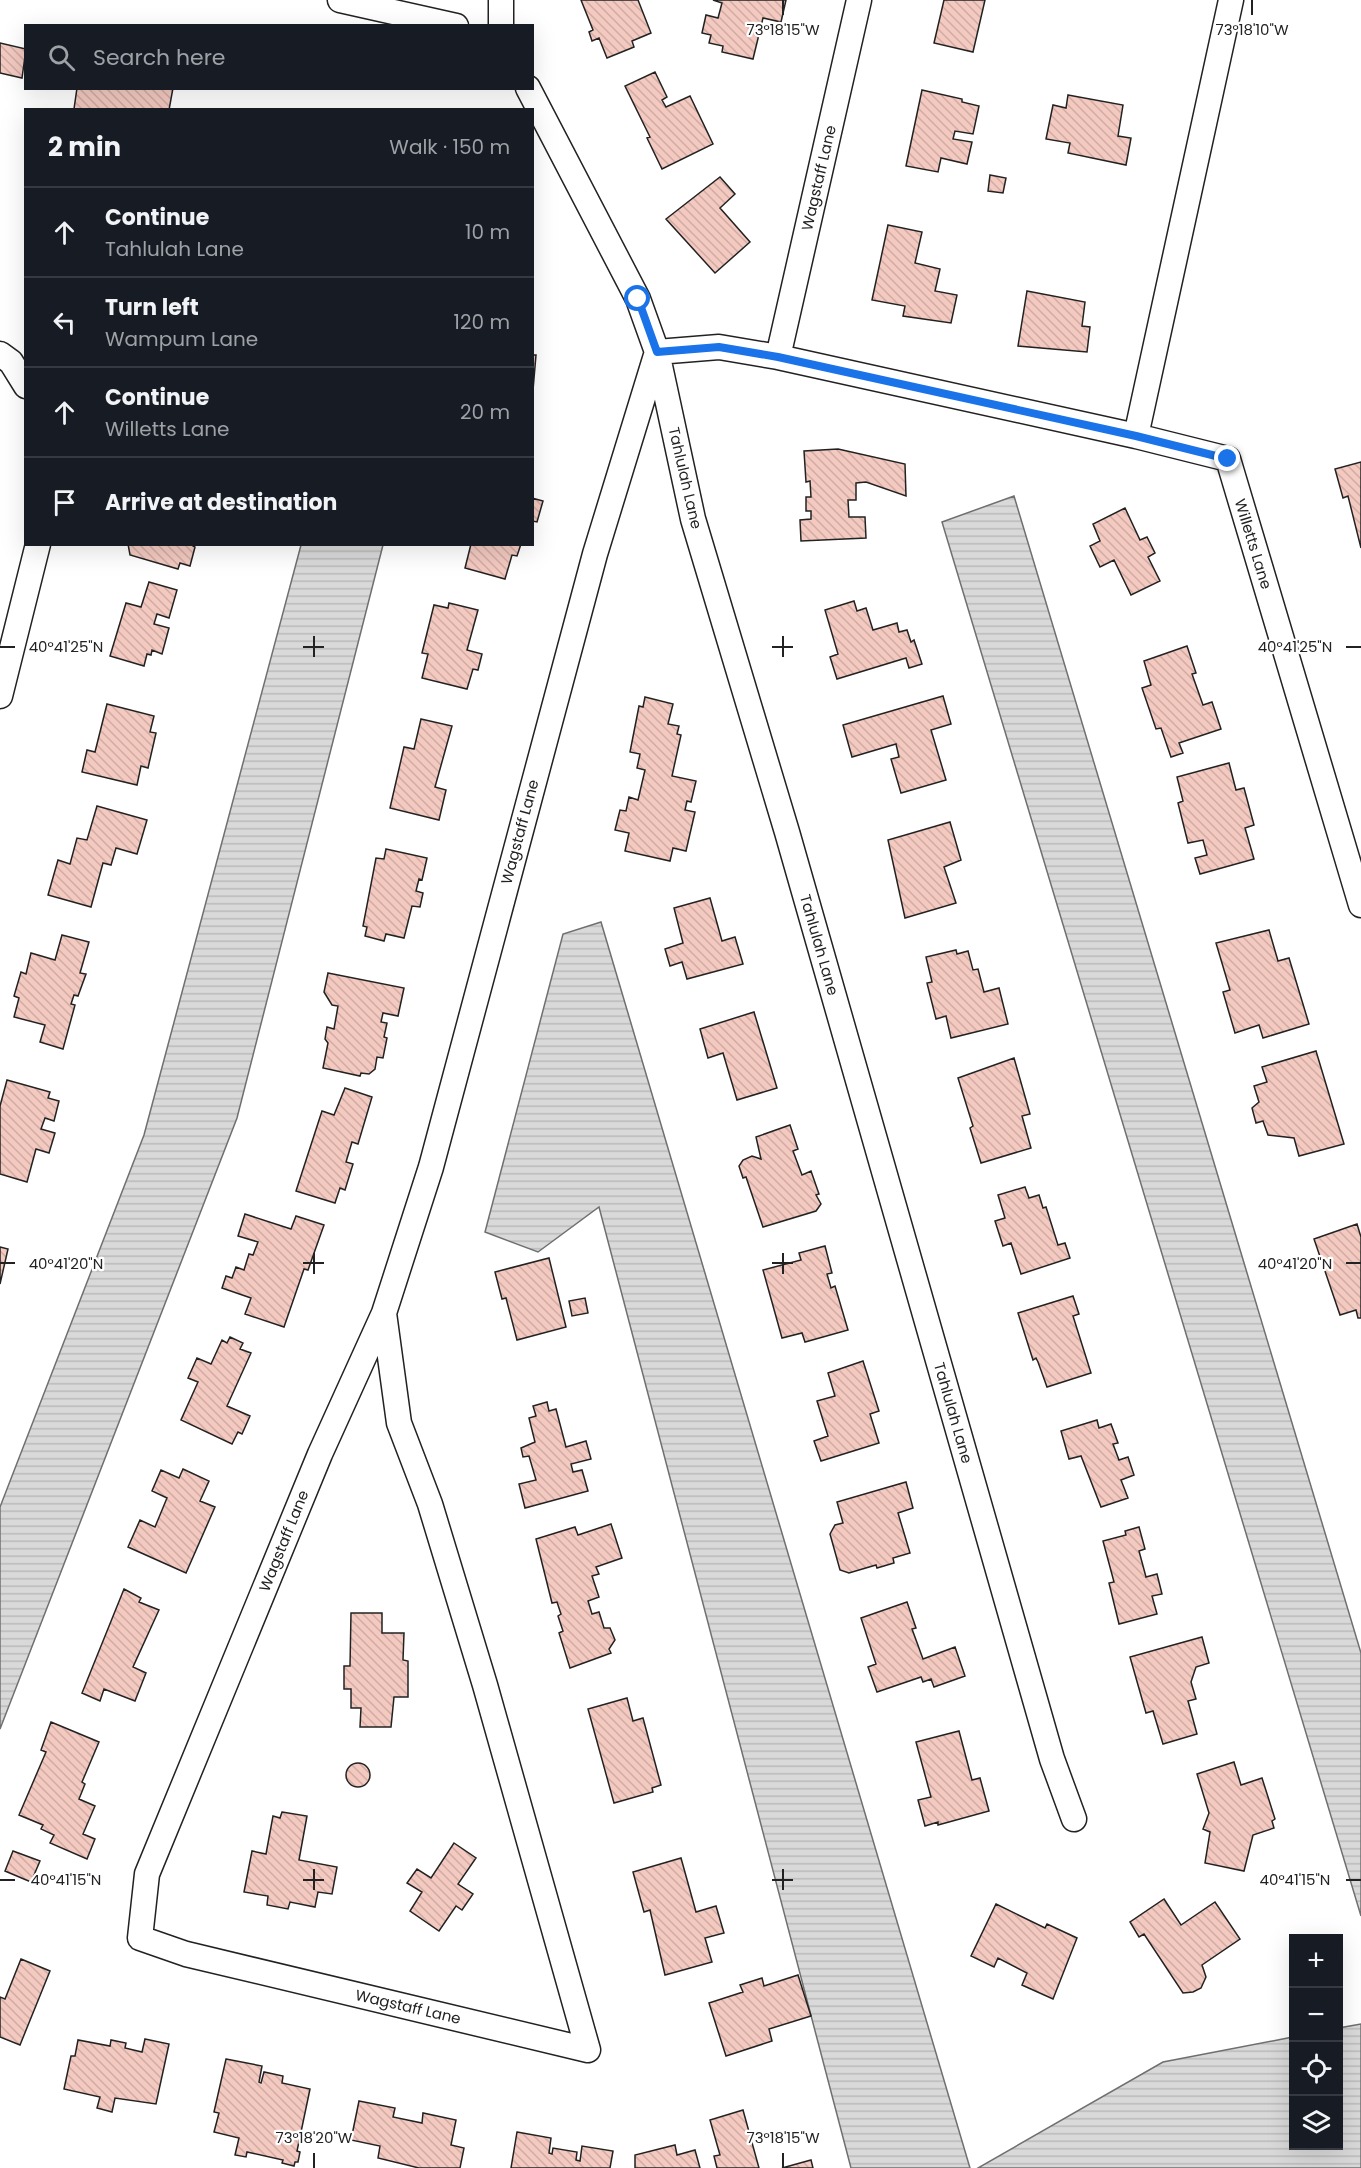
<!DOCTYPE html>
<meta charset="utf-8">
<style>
:root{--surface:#171b24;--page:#20242c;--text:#f1f3f6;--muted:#9ea1a6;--line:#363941}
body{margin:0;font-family:Poppins,sans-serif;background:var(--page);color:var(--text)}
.controls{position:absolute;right:18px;bottom:18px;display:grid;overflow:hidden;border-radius:0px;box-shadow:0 6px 24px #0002}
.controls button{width:54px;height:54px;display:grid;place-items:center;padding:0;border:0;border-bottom:2px solid var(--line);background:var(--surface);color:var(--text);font:30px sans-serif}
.stop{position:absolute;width:18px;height:18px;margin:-14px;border:4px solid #1a73e8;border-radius:50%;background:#fff}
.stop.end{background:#1a73e8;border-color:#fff;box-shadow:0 2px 6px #0008}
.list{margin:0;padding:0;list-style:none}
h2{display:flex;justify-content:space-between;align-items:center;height:78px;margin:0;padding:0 24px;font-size:26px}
h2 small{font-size:20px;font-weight:400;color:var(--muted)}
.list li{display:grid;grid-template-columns:39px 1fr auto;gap:18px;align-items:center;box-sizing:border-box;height:90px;padding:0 24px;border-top:2px solid var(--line)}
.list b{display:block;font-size:22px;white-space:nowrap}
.list p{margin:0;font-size:20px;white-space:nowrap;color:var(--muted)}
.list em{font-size:20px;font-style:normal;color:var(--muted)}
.icon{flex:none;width:33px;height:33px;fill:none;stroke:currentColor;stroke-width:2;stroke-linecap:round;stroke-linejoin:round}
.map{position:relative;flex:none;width:1361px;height:2168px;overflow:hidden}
.search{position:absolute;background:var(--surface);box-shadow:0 6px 24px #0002;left:24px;top:24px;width:510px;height:66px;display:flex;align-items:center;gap:15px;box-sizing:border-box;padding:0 21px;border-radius:0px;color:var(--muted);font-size:22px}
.panel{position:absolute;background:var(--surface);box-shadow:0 6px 24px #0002;left:24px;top:108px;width:510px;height:438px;border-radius:0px}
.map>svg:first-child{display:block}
.water{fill:url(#water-rules);stroke:#6f6f6f;stroke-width:1.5}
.building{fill:url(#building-back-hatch);stroke:#222;stroke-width:1.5}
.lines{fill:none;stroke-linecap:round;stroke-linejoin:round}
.street-casing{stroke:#222;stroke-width:27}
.street{stroke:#fff;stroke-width:24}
.route{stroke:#1a73e8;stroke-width:8}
.ticks{fill:none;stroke:#222;stroke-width:2}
.labels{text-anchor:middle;stroke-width:4.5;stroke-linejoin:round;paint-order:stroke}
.street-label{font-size:15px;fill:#222;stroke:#fff}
.ticks-label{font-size:15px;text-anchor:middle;fill:#222;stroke:#fff;stroke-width:4.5;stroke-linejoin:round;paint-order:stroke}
</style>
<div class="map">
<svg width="1361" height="2168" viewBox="0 0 1361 2168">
<defs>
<pattern id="water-rules" width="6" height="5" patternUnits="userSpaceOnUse" patternTransform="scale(1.5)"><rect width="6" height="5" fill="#d9d9d9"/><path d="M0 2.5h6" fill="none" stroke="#bababa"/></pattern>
<pattern id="building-back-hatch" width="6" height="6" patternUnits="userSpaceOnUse" patternTransform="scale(1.5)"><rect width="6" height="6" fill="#f3c9c0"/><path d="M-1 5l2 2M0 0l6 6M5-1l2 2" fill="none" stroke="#d0aca5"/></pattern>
</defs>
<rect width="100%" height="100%" fill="#fff"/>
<path class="water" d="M 1014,496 L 1361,1653 L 1361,1916 L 942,522 Z
M 301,545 L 383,545 L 237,1118 L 0,1729 L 0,1507 L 144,1135 Z
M 601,922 L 970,2168 L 851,2168 L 599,1207 L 538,1252 L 485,1232 L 563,934 Z
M 1361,2024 L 1361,2168 L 978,2168 L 1163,2062 L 1293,2037 L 1294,2146 L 1338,2146 L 1339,2028 Z"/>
<path class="building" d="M 581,0 L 638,0 L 651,33 L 632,41 L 634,47 L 607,58 L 599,38 L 592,41 L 589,32 L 593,30 Z
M 786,0 L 781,22 L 763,18 L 753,59 L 722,52 L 723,46 L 709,43 L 711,35 L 702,33 L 706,15 L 718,18 L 722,3 L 713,0 Z
M 944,0 L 985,0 L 973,52 L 934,43 Z
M 0,43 L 26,49 L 22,78 L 0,73 Z
M 655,72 L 667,97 L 662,100 L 666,107 L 690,96 L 713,144 L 662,169 L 647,138 L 650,137 L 625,86 Z
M 77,88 L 173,88 L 169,110 L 74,109 Z
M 922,90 L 962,99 L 962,102 L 979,106 L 973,134 L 955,131 L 953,139 L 972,142 L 967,164 L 941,158 L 938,172 L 906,166 Z
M 1068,95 L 1123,105 L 1118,136 L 1131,138 L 1126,165 L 1068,153 L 1070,143 L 1046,139 L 1053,105 L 1066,108 Z
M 990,175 L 1006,178 L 1003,193 L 988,191 Z
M 720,177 L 735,194 L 720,208 L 750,242 L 715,273 L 666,219 Z
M 888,225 L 922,232 L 915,263 L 940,269 L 935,291 L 957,295 L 951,323 L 903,316 L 905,306 L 872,300 Z
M 1027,291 L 1085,302 L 1082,326 L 1090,327 L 1087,352 L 1018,346 Z
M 532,355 L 536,355 L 532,402 Z
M 838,449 L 905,464 L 906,496 L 866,482 L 856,483 L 856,500 L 848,500 L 849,517 L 865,517 L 866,538 L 801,541 L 800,520 L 811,519 L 811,511 L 806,511 L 806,497 L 811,497 L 810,481 L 806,482 L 804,451 Z
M 1361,462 L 1361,548 L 1348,496 L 1343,498 L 1335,469 Z
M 532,498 L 543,501 L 537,522 L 532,521 Z
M 1125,508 L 1140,540 L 1147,537 L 1155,553 L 1148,557 L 1160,581 L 1131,595 L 1114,560 L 1100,567 L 1090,546 L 1100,541 L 1093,524 Z
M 128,544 L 190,544 L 195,547 L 190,566 L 180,563 L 178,569 L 130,555 Z
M 471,544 L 521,544 L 517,556 L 512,555 L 505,579 L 465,568 Z
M 149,582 L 177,590 L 169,618 L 157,614 L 154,624 L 169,628 L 162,654 L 152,650 L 151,655 L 147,654 L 144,666 L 110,656 L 126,603 L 141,607 Z
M 854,601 L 857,611 L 866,608 L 873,630 L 897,623 L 899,632 L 907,630 L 911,642 L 914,640 L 922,664 L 909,668 L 906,658 L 837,679 L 830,657 L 838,654 L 825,610 Z
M 449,603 L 478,610 L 467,650 L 482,654 L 478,670 L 473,669 L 467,689 L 422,678 L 428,654 L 422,653 L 434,605 L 448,608 Z
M 1187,646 L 1196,673 L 1192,674 L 1203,705 L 1212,702 L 1221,729 L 1179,743 L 1183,753 L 1171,757 L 1161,728 L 1156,729 L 1142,688 L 1151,685 L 1144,661 Z
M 943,696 L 951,724 L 931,730 L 946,780 L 901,793 L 891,759 L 899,757 L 896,744 L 852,757 L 843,725 Z
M 645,697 L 673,704 L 668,724 L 679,726 L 677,734 L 681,735 L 672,776 L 696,781 L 691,802 L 687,801 L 685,810 L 695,812 L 686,851 L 673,848 L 670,861 L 625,851 L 629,833 L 615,830 L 620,810 L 626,811 L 629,797 L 638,800 L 645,770 L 637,768 L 640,754 L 630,752 L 639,706 L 643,707 Z
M 107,704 L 154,716 L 150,732 L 156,733 L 148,768 L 141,766 L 137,785 L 82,772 L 87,750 L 95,752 Z
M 421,719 L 452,726 L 435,787 L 446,790 L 439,820 L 390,808 L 404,747 L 414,749 Z
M 1229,763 L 1236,790 L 1244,788 L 1254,825 L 1245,828 L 1254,859 L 1200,874 L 1195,858 L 1207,855 L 1203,840 L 1188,843 L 1178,803 L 1183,801 L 1177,777 Z
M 97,806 L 147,820 L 137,854 L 116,848 L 111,865 L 103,863 L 91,907 L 48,895 L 58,860 L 70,864 L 77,838 L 87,840 Z
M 950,822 L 961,860 L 944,867 L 956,903 L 905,918 L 888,840 Z
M 386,849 L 427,858 L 422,880 L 419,879 L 416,891 L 423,893 L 420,907 L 412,906 L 404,938 L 386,934 L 384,941 L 365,936 L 367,927 L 363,926 L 376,858 L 384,859 Z
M 710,898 L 722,941 L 735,937 L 743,964 L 687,979 L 682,962 L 670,966 L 665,949 L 683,943 L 674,908 Z
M 1269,930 L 1278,961 L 1289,958 L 1309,1024 L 1263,1038 L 1259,1025 L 1235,1033 L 1223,992 L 1230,990 L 1216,943 Z
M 62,935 L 89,942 L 80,973 L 86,974 L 78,996 L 74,995 L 71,1004 L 75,1005 L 63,1049 L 40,1042 L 45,1025 L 14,1017 L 19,998 L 14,996 L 21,972 L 26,974 L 31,953 L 55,960 Z
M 956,950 L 957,954 L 968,951 L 973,970 L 978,969 L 984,992 L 999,988 L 1008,1024 L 951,1038 L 946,1016 L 936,1019 L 927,983 L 932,982 L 926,957 Z
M 328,973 L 404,988 L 398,1016 L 383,1013 L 381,1022 L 387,1023 L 384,1037 L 387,1038 L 383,1058 L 377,1057 L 375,1069 L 369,1074 L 361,1073 L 360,1076 L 323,1068 L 328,1043 L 325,1039 L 327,1027 L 334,1029 L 338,1006 L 332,1005 L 324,992 Z
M 754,1012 L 777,1088 L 737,1100 L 723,1053 L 708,1058 L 700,1029 Z
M 1316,1051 L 1344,1144 L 1299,1156 L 1294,1138 L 1268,1135 L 1263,1121 L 1256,1123 L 1252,1108 L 1259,1102 L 1254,1086 L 1267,1082 L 1262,1067 Z
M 1014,1058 L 1030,1114 L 1022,1116 L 1031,1148 L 981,1163 L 970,1128 L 973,1126 L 958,1078 Z
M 7,1080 L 50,1092 L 48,1098 L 59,1101 L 54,1121 L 45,1118 L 41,1129 L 55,1133 L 49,1153 L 36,1149 L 27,1182 L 0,1174 L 0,1106 Z
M 345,1088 L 372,1097 L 358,1144 L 352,1142 L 346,1162 L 353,1164 L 345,1190 L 340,1188 L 335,1203 L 296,1191 L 322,1111 L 334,1115 Z
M 790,1125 L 798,1149 L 793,1151 L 802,1175 L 811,1171 L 819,1194 L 816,1195 L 821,1204 L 816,1211 L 763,1227 L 746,1177 L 743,1178 L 739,1166 L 743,1160 L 752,1156 L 761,1159 L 756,1137 Z
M 1025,1187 L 1029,1198 L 1039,1195 L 1043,1208 L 1046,1207 L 1058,1245 L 1065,1243 L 1070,1258 L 1021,1274 L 1011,1243 L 1003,1246 L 995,1221 L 1005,1218 L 998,1195 Z
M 245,1214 L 291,1229 L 296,1216 L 324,1225 L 308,1270 L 304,1269 L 284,1327 L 245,1314 L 251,1298 L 222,1288 L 226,1276 L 232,1278 L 236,1267 L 244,1270 L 249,1254 L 253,1255 L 258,1242 L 238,1236 Z
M 1357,1224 L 1361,1237 L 1361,1318 L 1358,1318 L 1356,1310 L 1340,1315 L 1314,1239 Z
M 825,1246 L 832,1273 L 827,1274 L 831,1288 L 835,1286 L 848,1330 L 805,1342 L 802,1333 L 782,1338 L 763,1270 L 801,1260 L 799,1253 Z
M 0,1247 L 8,1249 L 0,1284 Z
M 549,1258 L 566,1327 L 517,1340 L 506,1298 L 502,1299 L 495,1272 Z
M 1073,1296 L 1079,1314 L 1073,1316 L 1091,1373 L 1047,1387 L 1038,1362 L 1036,1358 L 1033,1360 L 1018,1313 Z
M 585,1298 L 588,1313 L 572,1316 L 569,1301 Z
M 230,1337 L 243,1343 L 240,1349 L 251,1353 L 227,1406 L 250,1416 L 242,1434 L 238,1432 L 232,1444 L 181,1420 L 198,1382 L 188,1378 L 197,1358 L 211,1364 L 222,1340 L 227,1343 Z
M 863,1361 L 879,1411 L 870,1414 L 879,1443 L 821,1461 L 814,1441 L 828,1436 L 817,1401 L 835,1396 L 828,1373 Z
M 547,1402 L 549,1411 L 556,1409 L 566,1447 L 586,1441 L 591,1459 L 571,1464 L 573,1472 L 582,1470 L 588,1491 L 525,1508 L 519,1484 L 536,1480 L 529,1456 L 523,1457 L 521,1448 L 535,1442 L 529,1418 L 536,1416 L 533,1406 Z
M 1097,1420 L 1099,1428 L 1111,1424 L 1118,1443 L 1113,1444 L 1119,1460 L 1128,1457 L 1134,1475 L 1121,1480 L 1128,1498 L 1101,1507 L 1081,1456 L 1069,1459 L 1061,1431 Z
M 183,1469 L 209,1481 L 200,1501 L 215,1507 L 186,1573 L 128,1547 L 140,1520 L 155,1527 L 167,1498 L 152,1491 L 161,1470 L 179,1478 Z
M 906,1482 L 913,1508 L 898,1513 L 910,1553 L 893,1558 L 894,1563 L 877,1568 L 876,1565 L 849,1573 L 840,1570 L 830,1534 L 835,1525 L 843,1523 L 837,1502 Z
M 611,1524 L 622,1558 L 596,1567 L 599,1574 L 592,1576 L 599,1597 L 588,1601 L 592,1614 L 599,1612 L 604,1628 L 610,1628 L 615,1640 L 609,1649 L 611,1653 L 570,1668 L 559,1633 L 563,1631 L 558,1616 L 561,1614 L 557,1602 L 552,1603 L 536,1539 L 575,1527 L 578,1535 Z
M 1139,1527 L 1145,1549 L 1139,1551 L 1146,1577 L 1157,1574 L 1162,1594 L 1152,1596 L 1157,1614 L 1119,1624 L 1109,1583 L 1114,1582 L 1103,1541 L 1126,1535 L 1125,1531 Z
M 124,1589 L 141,1598 L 139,1602 L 159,1610 L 133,1667 L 146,1673 L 135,1701 L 104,1689 L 100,1701 L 82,1693 Z
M 907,1602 L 916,1628 L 912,1629 L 923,1659 L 955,1647 L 965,1676 L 934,1687 L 931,1679 L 923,1682 L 921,1677 L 877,1692 L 868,1667 L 876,1664 L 861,1618 Z
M 351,1613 L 382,1613 L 382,1633 L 404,1633 L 403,1660 L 408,1661 L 408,1697 L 394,1697 L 391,1727 L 360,1727 L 361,1708 L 351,1708 L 351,1689 L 344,1689 L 344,1666 L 350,1666 Z
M 1202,1637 L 1209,1663 L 1196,1667 L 1191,1682 L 1196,1699 L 1188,1701 L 1197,1734 L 1163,1744 L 1153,1711 L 1146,1713 L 1130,1657 Z
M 627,1698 L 633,1721 L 643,1718 L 661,1785 L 652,1788 L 653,1792 L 614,1803 L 588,1709 Z
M 51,1722 L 99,1742 L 82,1782 L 85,1784 L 79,1799 L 95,1806 L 83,1834 L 95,1839 L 87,1859 L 50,1843 L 54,1835 L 41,1829 L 43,1825 L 19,1815 L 46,1752 L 41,1750 Z
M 959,1731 L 972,1780 L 980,1778 L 989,1811 L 938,1825 L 938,1822 L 925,1826 L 918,1800 L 931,1797 L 916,1742 Z
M 1234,1762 L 1241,1785 L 1262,1778 L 1275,1819 L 1272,1821 L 1274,1828 L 1253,1835 L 1244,1871 L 1205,1863 L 1210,1832 L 1203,1829 L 1209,1813 L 1197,1774 Z
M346 1775a12 12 0 1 1 24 0a12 12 0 1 1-24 0Z
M 282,1812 L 307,1816 L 299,1860 L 337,1867 L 332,1894 L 318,1892 L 315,1907 L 290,1902 L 288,1909 L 267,1905 L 268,1896 L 244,1892 L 252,1851 L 266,1854 L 273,1816 L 280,1818 Z
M 454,1843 L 476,1858 L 458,1884 L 473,1894 L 462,1910 L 456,1906 L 439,1931 L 410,1911 L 422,1892 L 407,1883 L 417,1869 L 431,1878 Z
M 13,1851 L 40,1861 L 31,1882 L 5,1871 Z
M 681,1858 L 696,1912 L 716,1906 L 724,1933 L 705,1938 L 712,1962 L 665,1975 L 650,1910 L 644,1912 L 633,1872 Z
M 1164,1899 L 1181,1925 L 1215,1902 L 1240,1939 L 1202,1965 L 1206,1977 L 1201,1988 L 1193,1992 L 1183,1993 L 1144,1934 L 1139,1937 L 1130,1922 Z
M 996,1904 L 1045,1928 L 1047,1924 L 1077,1938 L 1053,1999 L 1022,1985 L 1027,1973 L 998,1958 L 994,1967 L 971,1956 Z
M 21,1959 L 50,1971 L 20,2045 L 0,2037 L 0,1997 L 5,1999 Z
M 798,1975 L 811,2016 L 769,2029 L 772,2041 L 726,2056 L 709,2003 L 743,1992 L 740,1985 L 762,1978 L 764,1986 Z
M 145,2039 L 169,2044 L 156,2104 L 115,2098 L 112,2112 L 97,2108 L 100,2097 L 64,2089 L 71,2056 L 75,2056 L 78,2040 L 110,2046 L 111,2040 L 126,2043 L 125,2048 L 142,2052 Z
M 226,2059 L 262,2066 L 259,2082 L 261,2083 L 264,2072 L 283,2076 L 282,2083 L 310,2089 L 297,2151 L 300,2152 L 298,2162 L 295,2162 L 294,2166 L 282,2163 L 283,2160 L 247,2152 L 246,2157 L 235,2155 L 239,2138 L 214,2132 L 219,2113 L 214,2112 Z
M 359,2101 L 395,2108 L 393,2117 L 422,2123 L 423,2113 L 456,2120 L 451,2145 L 464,2148 L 460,2168 L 419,2168 L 378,2158 L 380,2146 L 351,2140 Z
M 743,2110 L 759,2168 L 717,2168 L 714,2156 L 720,2155 L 710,2120 Z
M 517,2132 L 551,2138 L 549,2153 L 552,2154 L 553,2148 L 577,2152 L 576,2160 L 580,2161 L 582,2146 L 613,2151 L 610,2168 L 511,2168 Z
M 675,2145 L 677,2155 L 695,2150 L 700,2168 L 635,2168 L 635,2155 Z
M 811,2160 L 813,2168 L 782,2168 Z"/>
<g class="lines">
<g class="street-casing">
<path id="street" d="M 340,0 L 456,26
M 501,0 L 501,26
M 528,88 L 638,299 L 657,352 L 693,519 L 787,832 L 1052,1759 L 1074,1819
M 0,354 L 11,362 L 26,386
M 778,357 L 859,0
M 1136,436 L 1231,0
M 0,696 L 38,544
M 384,1313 L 431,1167 L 595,554 L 657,352 L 719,347 L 778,357 L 1136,436 L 1228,459 L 1361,905
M 384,1313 L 399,1423 L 430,1504 L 485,1685 L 588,2050 L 186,1954 L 140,1938 L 147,1874 L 320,1454 Z"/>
</g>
<use href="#street" class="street"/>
</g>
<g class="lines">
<path class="route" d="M 638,299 L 657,352 L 719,347 L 778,357 L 1136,436 L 1228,459"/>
</g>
<path class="ticks" d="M 783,0 L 783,15M 1252,0 L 1252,15M 314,636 L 314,657M 783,636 L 783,657M 0,647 L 15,647M 303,647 L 324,647M 772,647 L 793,647M 1346,647 L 1361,647M 314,1253 L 314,1274M 783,1253 L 783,1274M 0,1263 L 15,1263M 303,1263 L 324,1263M 772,1263 L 793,1263M 1346,1263 L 1361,1263M 314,1869 L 314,1890M 783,1869 L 783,1890M 0,1880 L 15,1880M 303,1880 L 324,1880M 772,1880 L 793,1880M 1346,1880 L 1361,1880M 314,2153 L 314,2168M 783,2153 L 783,2168"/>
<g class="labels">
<g class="street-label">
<text transform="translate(819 178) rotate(-77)" y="5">Wagstaff Lane</text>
<text transform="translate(685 478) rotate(77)" y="5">Tahlulah Lane</text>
<text transform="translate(1253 544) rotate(73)" y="5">Willetts Lane</text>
<text transform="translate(520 832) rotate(-75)" y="5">Wagstaff Lane</text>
<text transform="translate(819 945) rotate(74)" y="5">Tahlulah Lane</text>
<text transform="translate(953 1413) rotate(74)" y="5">Tahlulah Lane</text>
<text transform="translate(284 1541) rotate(-68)" y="5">Wagstaff Lane</text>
<text transform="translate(408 2007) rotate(13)" y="5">Wagstaff Lane</text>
</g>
</g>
<g class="ticks-label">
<text x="783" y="35">73°18'15"W</text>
<text x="1252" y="35">73°18'10"W</text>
<text x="66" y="652">40°41'25"N</text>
<text x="1295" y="652">40°41'25"N</text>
<text x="66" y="1269">40°41'20"N</text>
<text x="1295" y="1269">40°41'20"N</text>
<text x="66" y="1885">40°41'15"N</text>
<text x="1295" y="1885">40°41'15"N</text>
<text x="314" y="2143">73°18'20"W</text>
<text x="783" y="2143">73°18'15"W</text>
</g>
</svg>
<div class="controls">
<button>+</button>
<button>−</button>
<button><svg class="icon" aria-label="locate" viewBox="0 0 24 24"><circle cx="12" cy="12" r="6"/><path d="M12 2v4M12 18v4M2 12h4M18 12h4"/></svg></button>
<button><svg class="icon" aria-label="layers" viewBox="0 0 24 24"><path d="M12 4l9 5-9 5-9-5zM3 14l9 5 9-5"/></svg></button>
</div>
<div class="stop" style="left:638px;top:299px"></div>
<div class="stop end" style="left:1228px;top:459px"></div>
<div class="search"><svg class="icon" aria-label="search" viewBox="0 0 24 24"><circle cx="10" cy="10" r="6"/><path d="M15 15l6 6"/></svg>Search here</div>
<section class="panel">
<h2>2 min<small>Walk · 150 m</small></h2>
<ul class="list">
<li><svg class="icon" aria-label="ahead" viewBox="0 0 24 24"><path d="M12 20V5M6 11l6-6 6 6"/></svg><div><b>Continue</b><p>Tahlulah Lane</p></div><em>10 m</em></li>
<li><svg class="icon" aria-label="left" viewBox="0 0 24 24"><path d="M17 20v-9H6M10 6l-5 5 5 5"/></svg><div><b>Turn left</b><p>Wampum Lane</p></div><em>120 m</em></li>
<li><svg class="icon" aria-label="ahead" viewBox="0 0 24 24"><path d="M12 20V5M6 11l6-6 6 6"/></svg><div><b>Continue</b><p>Willetts Lane</p></div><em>20 m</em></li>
<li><svg class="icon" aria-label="arrive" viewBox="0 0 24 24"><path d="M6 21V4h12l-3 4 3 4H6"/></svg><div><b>Arrive at destination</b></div></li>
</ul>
</section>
</div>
